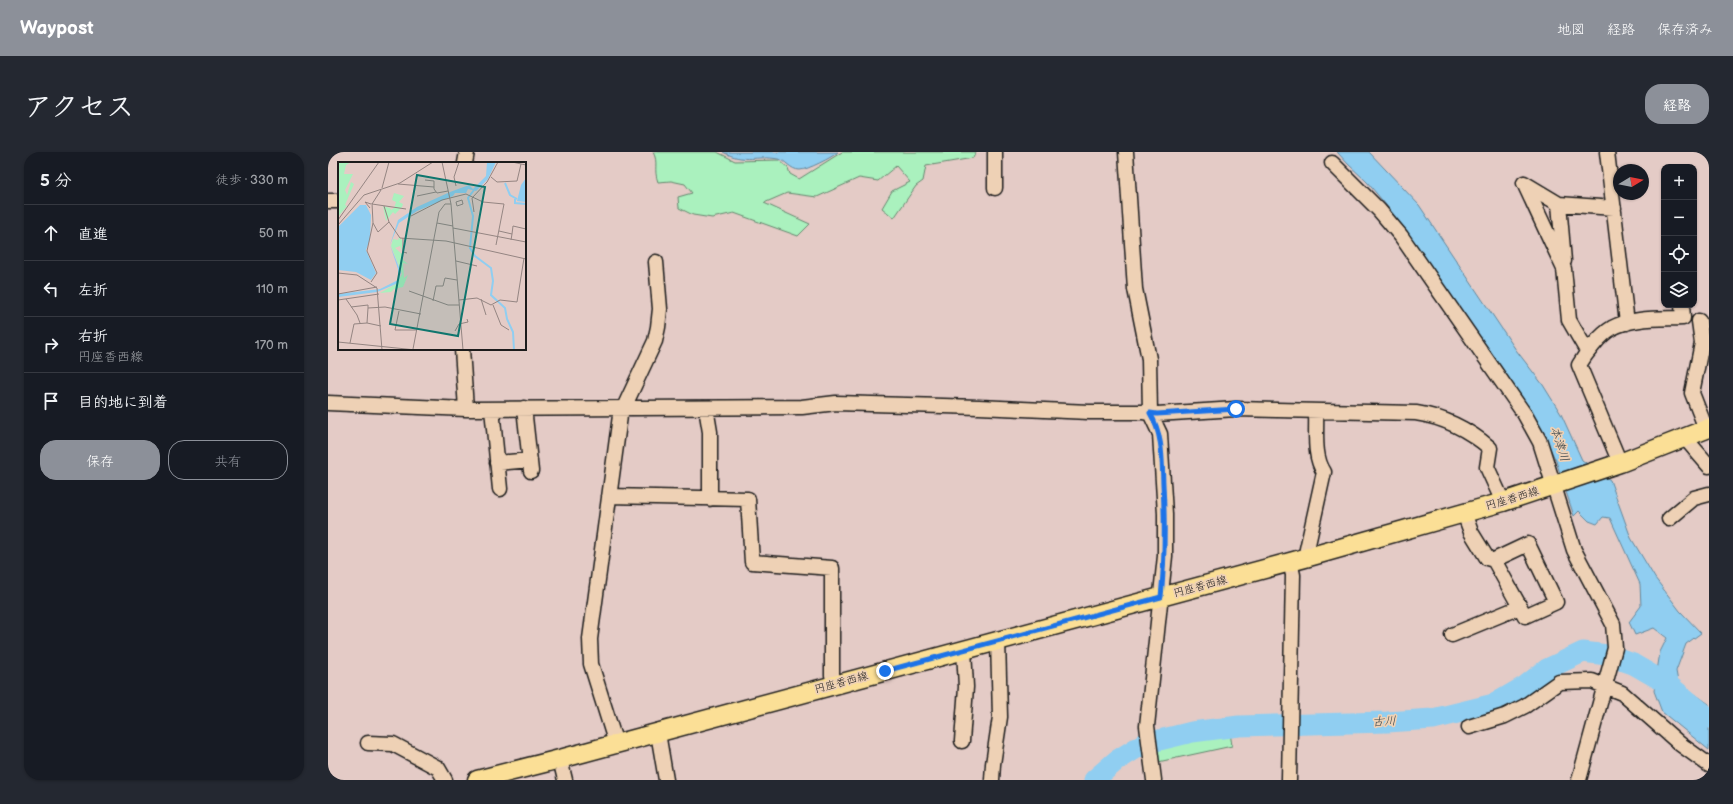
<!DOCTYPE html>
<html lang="ja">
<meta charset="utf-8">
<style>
:root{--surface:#171b24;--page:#242831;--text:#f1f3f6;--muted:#9ea1a6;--line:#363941;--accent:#8c9099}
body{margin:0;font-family:"Balsamiq Sans","Klee One",sans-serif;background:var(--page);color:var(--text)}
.controls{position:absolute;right:12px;top:12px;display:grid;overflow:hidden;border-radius:8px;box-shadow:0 1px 3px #0004}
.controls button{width:36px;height:36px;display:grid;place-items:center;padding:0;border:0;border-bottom:1px solid var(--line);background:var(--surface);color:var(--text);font:20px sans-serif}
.compass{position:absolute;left:1285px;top:12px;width:36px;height:36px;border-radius:50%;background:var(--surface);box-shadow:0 1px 3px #0004;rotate:80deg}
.stop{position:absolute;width:12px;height:12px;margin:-9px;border:3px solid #1a73e8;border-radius:50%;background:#fff}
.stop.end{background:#1a73e8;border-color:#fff;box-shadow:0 1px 4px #0008}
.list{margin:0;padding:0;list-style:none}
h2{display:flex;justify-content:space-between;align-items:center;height:52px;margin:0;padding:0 16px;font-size:17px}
h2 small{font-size:13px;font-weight:400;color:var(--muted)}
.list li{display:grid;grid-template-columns:26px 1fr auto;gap:12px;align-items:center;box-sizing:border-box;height:56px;padding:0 16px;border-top:1px solid var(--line)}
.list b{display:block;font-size:15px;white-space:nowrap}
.list p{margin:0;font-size:13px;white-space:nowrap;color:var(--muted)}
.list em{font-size:13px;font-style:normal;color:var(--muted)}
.actions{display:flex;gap:8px;padding:12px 16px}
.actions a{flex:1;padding:9px 0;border:1px solid var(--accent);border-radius:16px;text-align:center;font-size:14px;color:var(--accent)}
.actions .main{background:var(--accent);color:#fff}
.icon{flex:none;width:22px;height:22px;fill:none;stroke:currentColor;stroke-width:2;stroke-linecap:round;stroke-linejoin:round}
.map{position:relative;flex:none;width:1381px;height:628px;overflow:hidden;border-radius:16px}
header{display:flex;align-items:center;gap:24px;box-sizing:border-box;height:56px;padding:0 20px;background:var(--accent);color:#fff}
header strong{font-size:19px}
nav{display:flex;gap:22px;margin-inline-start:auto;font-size:14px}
.intro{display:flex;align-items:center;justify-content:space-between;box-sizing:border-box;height:96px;padding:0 24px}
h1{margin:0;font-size:28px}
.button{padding:10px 18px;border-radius:16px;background:var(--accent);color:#fff;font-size:14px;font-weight:700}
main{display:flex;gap:24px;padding:0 24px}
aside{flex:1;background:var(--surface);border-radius:16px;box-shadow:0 1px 3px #0004}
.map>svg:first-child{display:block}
.green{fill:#aaf1be;stroke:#63866d}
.water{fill:#90cef1;stroke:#62879c}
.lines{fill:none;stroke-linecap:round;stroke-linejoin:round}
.river{stroke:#90cef1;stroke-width:21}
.minor-casing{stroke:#1c1c1c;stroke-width:17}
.major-casing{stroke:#1c1c1c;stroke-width:21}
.minor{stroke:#eed1b5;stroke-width:14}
.major{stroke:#fbdf96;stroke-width:18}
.route{stroke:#1a73e8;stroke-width:5}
.labels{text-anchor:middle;stroke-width:3.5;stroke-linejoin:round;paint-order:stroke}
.street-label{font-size:11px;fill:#1c1c1c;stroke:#eed1b5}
.water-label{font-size:12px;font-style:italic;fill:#334047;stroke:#eed1b5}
.inset-river{fill:none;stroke:#90cef1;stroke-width:2}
.inset-road{fill:none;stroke:#948582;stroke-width:1}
.view{fill:#0f766e;fill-opacity:0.15;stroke:#0f766e;stroke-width:2}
.inset-edge{fill:none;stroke:#1c1c1c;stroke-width:2}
</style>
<header>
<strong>Waypost</strong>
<nav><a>地図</a><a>経路</a><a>保存済み</a></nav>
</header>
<div class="intro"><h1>アクセス</h1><a class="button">経路</a></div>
<main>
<aside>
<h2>5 分<small>徒歩 · 330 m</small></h2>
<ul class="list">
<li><svg class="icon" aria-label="ahead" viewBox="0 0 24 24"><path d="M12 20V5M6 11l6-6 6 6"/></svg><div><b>直進</b></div><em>50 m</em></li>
<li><svg class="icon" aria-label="left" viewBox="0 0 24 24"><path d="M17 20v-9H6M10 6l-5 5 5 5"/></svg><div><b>左折</b></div><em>110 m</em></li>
<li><svg class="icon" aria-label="right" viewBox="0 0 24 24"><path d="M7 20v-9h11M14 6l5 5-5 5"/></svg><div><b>右折</b><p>円座香西線</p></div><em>170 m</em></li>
<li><svg class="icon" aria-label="arrive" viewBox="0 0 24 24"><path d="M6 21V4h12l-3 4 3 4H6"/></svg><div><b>目的地に到着</b></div></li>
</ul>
<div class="actions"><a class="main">保存</a><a>共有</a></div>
</aside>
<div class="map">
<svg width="1381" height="628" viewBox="0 0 1381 628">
<rect width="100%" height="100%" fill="#e4cbc6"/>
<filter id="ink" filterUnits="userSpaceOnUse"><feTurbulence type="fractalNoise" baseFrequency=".025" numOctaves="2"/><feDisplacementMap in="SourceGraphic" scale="8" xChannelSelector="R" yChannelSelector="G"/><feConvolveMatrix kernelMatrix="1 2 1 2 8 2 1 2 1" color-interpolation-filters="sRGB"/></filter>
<g filter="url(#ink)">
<path class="green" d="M 325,0 L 389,0 L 407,9 L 451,8 L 460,16 L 462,22 L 471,27 L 514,0 L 648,0 L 645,6 L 598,14 L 595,29 L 588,34 L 566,66 L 554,56 L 564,39 L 582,30 L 568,14 L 550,29 L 531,26 L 489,45 L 459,41 L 436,51 L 482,72 L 470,84 L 406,61 L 384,66 L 365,63 L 351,56 L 350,45 L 364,41 L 357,32 L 343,29 L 330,30 C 325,17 331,11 325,0 Z
M 891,580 L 902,580 L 904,594 L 830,610 L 827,593 Z"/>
<path class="water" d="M 395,0 L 510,0 C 505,5 479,18 472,18 C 462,18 458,8 450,7 C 428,3 417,12 395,0 Z
M 1009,0 L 1041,0 L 1091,53 L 1188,198 L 1215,233 L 1233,262 L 1254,308 L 1282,328 L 1303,386 L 1327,426 L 1352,459 L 1373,481 L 1358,492 L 1348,519 L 1350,530 L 1381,552 L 1381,598 L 1334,560 L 1326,539 L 1332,500 L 1339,486 L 1326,476 L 1307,483 L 1301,470 L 1313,454 L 1312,432 L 1282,366 L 1275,365 L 1269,372 L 1261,369 L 1251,359 L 1246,364 L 1228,309 L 1210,270 L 1171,212 L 1063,59 L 1039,30 L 1020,12 Z"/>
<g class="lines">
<path class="river" d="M 766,628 L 788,609 L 815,592 L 864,580 L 911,574 L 1059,570 L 1105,567 L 1166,552 L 1197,534 L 1219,517 L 1255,500 L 1279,503 L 1305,512 L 1338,531 L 1381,566"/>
<g class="minor-casing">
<path id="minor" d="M 667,0 L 667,36
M 798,0 L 807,137 L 821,207 L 822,261 L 832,282 L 837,362 L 837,404 L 819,574 L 826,628
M 1279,0 L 1299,171
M 137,11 L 139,0
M 1004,11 L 1051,58 L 1073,84 L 1197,263 L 1212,290 L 1246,398 L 1285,472 L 1287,496 L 1251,628
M 1196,31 L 1236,117 L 1241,168 L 1259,199
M 1196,31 L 1231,52
M 0,49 L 11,49
M 1236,109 L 1231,52 L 1286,56
M 1371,169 L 1374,191 L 1364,241 L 1378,277
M 134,197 L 138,257
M 0,251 L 138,257 L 474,255 L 508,251 L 651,255 L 761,260 L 815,260 L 829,262 L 908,257 L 1088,261 C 1115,265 1141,278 1162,296 L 1159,315 L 1175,350
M 196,256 L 203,319
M 378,256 L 382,280 L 382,347
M 164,257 L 172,337
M 1357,286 L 1381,314
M 169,311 L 202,308
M 1292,311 L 1251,213 C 1258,201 1272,183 1284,176 C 1304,165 1333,167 1355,166 L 1354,153
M 281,344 L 420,347 L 424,410 L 504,416 L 504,523 L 507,532
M 1136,361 L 1143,380 L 1159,406 L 1166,408
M 1341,367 L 1366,346 L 1381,342
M 1200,392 L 1228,450 L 1197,464 L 1166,408 Z
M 977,406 L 996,320 C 985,304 989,279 988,260
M 1124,483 L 1192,455
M 1141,575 L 1177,564 L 1197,554 L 1231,530 L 1264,529 L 1294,541 L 1352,592 L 1381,613
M 330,581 L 338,628
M 634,589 L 638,535 L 636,498
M 40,591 L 65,592 L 110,616 L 117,628
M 288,592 L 263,512 L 262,487 L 292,264 L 327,189 L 330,175 L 332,157 L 328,110
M 232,607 L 237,628
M 664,628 L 665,612 L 672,565 L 670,488
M 961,628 L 965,423 L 962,410"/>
</g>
<g class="major-casing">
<path id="major" d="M 149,628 L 232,607 L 977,406 L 1175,350 L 1292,311 L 1381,276"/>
</g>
<use href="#minor" class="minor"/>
<use href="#major" class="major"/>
</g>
</g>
<g class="lines" filter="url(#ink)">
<path class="route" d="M 557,519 L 833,445 C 837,407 837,370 835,332 C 834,307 835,283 822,261 L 829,262 L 908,257"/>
</g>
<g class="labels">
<g class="street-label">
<text transform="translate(1184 346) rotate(-17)" y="4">円座香西線</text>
<text transform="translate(872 434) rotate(-15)" y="4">円座香西線</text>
<text transform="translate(513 530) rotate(-15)" y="4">円座香西線</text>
</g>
<g class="water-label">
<text transform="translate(1232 292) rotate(72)" y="4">本津川</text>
<text transform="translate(1056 569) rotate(-2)" y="4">古川</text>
</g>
</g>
<g transform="translate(10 10)">
<rect width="188" height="188" fill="#e4cbc6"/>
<path d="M 0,0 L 13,0 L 8,3 L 6,12 L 15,12 L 7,28 L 9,33 L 13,20 L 16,22 L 7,43 L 9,44 L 0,55 ZM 56,31 L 66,34 L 61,40 L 65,42 L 64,45 L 57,52 L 55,50 L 48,59 L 45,44 L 52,46 L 53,48 L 56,46 L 58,40 L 54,38 ZM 61,75 L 64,78 L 64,89 L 62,84 L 57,86 L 65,93 L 65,98 L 70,102 L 65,101 L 66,116 L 70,113 L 65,125 L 56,127 L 53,130 L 42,131 L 58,122 L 64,112 L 53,84 L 55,77 L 60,78 Z" fill="#aaf1be"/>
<path d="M 149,0 L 158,0 L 150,17 L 138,29 L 130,27 L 128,31 L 117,31 L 115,34 L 79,49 L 61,61 L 52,83 L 63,110 L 61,118 L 58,122 L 39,130 L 0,135 L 0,132 L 42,127 L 60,118 L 60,107 L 52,83 L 60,58 L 79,45 L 112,30 L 131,23 L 135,27 L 148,14 ZM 188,16 L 188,40 L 179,39 L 183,23 ZM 22,43 L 28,43 L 33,53 L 32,78 L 28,88 L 38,111 L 33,118 L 18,110 L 0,108 L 0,65 Z" fill="#90cef1"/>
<path class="inset-river" d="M 167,21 L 172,33 L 179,37M 136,28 L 130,36 L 135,54 L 132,86 L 137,94 L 153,106 L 155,119 L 153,133 L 167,146 L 169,157 L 175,170 L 176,188M 177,37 L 177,41 L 188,42"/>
<path class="inset-road" d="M 104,0 L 113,42 L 125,188M 174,0 L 188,3M 153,15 L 159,20 L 179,19 L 183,2M 87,18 L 96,19 L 96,27 L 99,31 L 110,29M 60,22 L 96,25M 118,24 L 116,15 L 121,0M 44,26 L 51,0M 43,28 L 34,42 L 68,47M 79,34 L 98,30M 124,38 L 125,42 L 119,44 L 118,40 ZM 46,44 L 51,60M 32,46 L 27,40 L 33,42M 136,50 L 134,36 L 149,20 L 160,0M 73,54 L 104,38 L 128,32 L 145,40 L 166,42 L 158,83M 0,58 L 41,0M 35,61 L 40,70 L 51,60 L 62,76 L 108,79 L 188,97M 99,61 L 115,64M 0,63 L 26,33 L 62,21 L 95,0M 115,66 L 188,80M 161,69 L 174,72 L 173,78M 174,72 L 175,64 L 188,67M 65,76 L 65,90 L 69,91M 118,99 L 139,104M 0,111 L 19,113 L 39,126 L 44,188M 33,120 L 39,111 L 29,89 L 35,61 L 34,41M 71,129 L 110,143 L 121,143M 0,132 L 39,125M 8,137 L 19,153 L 22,161M 143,137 L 148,153M 0,138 L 41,132M 121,138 L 139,136 L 153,143 L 162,138 L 179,140 L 186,96M 95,139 L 98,124 L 105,124 L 107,116 L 119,118M 155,143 L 163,163 L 171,168M 13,145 L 30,143 L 30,146M 61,149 L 57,168 L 79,168M 29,161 L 30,146 L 47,145 L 83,152M 117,169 L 121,162 L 130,160 L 129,157M 0,180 L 78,188M 12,181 L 16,162 L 29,161 L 43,164M 75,187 L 101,50 L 107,42 L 113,42"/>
<path class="view" d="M 79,13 L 147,25 L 120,174 L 52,162 Z"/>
<rect width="188" height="188" class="inset-edge"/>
</g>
</svg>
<div class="controls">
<button>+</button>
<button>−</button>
<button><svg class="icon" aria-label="locate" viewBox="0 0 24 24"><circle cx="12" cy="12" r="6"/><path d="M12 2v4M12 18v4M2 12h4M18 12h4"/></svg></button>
<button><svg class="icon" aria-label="layers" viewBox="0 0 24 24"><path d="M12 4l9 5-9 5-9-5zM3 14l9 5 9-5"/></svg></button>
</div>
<svg class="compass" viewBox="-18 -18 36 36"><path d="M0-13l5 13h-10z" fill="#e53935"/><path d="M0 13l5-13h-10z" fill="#9ea1a6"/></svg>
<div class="stop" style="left:908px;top:257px"></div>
<div class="stop end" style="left:557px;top:519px"></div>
</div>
</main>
